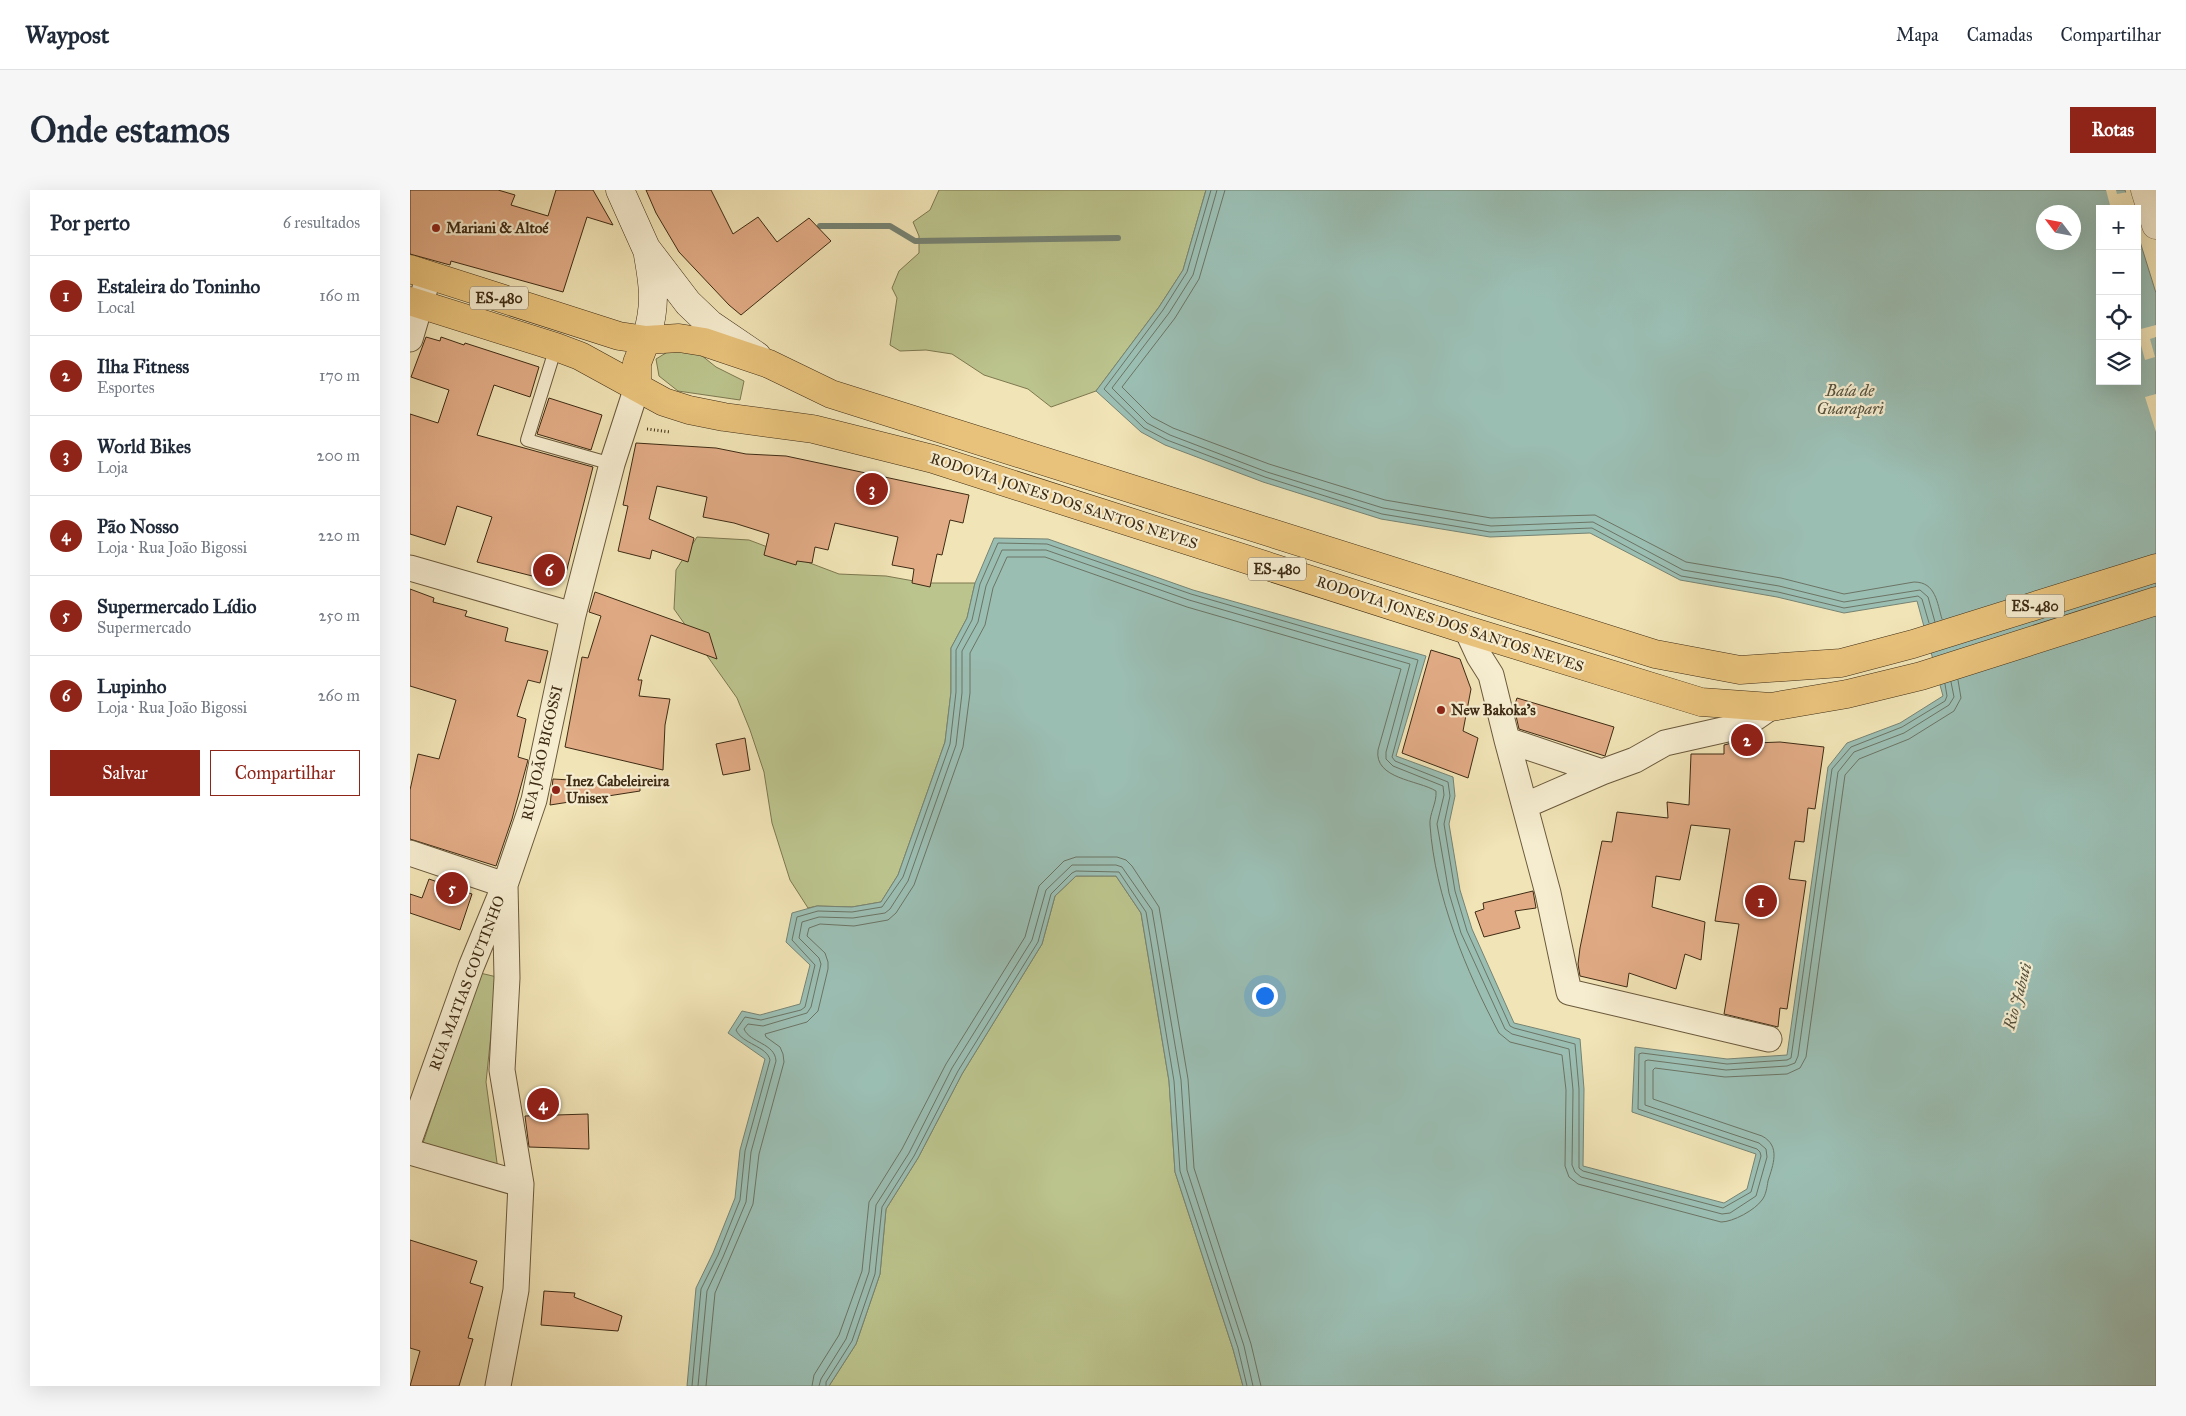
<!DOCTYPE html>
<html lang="pt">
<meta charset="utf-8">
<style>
:root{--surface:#fff;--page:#f6f6f7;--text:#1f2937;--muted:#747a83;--line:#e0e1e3;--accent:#8f2418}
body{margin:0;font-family:"IM FELL Great Primer",serif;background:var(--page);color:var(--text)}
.controls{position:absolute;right:15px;top:15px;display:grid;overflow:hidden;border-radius:0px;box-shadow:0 5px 20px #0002}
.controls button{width:45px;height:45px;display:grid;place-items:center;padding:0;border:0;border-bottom:1px solid var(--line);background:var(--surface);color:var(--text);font:25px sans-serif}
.compass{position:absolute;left:1626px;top:15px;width:45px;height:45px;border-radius:50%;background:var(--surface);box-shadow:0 5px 20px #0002;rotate:302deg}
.you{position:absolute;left:854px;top:805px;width:18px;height:18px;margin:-12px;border:4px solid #fff;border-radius:50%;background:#1a73e8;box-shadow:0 0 0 8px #1a73e833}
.badge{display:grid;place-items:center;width:32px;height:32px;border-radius:50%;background:var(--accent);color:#fff;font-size:16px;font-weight:700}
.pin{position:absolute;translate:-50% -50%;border:2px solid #fff;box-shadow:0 1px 5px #0006}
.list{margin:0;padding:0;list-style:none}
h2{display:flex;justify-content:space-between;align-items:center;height:65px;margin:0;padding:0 20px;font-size:21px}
h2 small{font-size:16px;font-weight:400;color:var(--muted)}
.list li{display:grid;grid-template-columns:32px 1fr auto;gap:15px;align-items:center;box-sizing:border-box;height:80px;padding:0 20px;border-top:1px solid var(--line)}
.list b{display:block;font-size:19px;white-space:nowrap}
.list p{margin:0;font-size:16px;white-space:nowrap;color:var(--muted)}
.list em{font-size:16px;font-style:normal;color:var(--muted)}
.actions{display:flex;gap:10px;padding:15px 20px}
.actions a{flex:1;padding:11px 0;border:1px solid var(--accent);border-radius:0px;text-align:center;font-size:18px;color:var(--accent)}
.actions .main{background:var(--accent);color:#fff}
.icon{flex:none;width:28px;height:28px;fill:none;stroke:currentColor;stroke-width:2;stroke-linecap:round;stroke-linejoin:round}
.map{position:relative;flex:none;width:1746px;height:1196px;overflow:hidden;border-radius:0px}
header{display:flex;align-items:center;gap:30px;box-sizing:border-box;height:70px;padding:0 25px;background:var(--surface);border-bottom:1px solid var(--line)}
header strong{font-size:24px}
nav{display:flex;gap:28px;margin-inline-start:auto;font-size:18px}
.intro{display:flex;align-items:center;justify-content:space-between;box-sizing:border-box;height:120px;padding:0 30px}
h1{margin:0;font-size:35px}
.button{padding:12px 22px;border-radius:0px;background:var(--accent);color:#fff;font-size:18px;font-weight:700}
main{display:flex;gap:30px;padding:0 30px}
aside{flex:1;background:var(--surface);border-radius:0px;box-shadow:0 5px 20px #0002}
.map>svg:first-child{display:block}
.green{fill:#bcc48d;stroke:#7d7850}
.water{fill:#9bbeb3;stroke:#768373;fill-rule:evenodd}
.pier{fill:#f1e4b6}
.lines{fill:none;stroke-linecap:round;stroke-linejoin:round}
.shore{stroke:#6c7464;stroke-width:1}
.stream{stroke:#768373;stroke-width:6}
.building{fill:#e1ab85;stroke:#3e2b14}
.service-casing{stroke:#6b593c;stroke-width:14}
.minor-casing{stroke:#6b593c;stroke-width:27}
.tertiary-casing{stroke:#6b593c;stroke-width:29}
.secondary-casing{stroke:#3e2b14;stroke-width:29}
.primary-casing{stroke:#3e2b14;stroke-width:29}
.path{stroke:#3e2b14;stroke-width:3;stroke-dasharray:1 2.5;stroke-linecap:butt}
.service{stroke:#f6edd0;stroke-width:12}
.minor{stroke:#f6edd0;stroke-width:25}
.tertiary{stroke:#f6edd0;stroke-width:28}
.secondary{stroke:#f6edd0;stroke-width:28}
.primary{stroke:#e8c27b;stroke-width:28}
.poi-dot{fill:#8f2418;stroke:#f6edd0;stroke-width:2}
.labels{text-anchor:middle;stroke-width:4.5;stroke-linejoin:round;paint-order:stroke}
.shield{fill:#f6edd0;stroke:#75654c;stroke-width:1}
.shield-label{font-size:14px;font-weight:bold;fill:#3e2b14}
.poi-label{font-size:15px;font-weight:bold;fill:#3e2b14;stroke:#f6edd0;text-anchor:start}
.street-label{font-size:15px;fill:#3e2b14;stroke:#f6edd0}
.water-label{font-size:16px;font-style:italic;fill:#55503c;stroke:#f6edd0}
</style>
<header>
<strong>Waypost</strong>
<nav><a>Mapa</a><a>Camadas</a><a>Compartilhar</a></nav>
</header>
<div class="intro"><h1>Onde estamos</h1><a class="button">Rotas</a></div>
<main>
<aside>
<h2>Por perto<small>6 resultados</small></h2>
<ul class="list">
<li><span class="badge">1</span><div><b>Estaleira do Toninho</b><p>Local</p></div><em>160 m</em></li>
<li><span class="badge">2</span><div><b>Ilha Fitness</b><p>Esportes</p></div><em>170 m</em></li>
<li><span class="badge">3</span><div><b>World Bikes</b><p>Loja</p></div><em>200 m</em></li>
<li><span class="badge">4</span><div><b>Pão Nosso</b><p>Loja · Rua João Bigossi</p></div><em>220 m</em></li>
<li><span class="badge">5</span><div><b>Supermercado Lídio</b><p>Supermercado</p></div><em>250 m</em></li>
<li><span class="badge">6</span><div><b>Lupinho</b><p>Loja · Rua João Bigossi</p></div><em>260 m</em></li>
</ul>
<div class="actions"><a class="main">Salvar</a><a>Compartilhar</a></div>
</aside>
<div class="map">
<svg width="1746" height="1196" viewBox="0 0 1746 1196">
<rect width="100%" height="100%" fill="#f1e4b6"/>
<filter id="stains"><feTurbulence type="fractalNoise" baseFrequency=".004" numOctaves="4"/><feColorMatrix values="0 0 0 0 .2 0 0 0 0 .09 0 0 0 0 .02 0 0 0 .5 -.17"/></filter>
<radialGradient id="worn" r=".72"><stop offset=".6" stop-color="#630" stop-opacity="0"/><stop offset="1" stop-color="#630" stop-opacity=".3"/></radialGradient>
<path class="green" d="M 529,0 L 796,0 L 773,80 L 749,117 L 686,201 L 641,217 L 618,199 L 574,185 L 542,164 L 516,160 L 490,161 L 480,155 L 487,108 L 482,98 L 489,81 L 509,63 L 509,46 L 503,32 L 520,20 Z
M 264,158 L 286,161 L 306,177 L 334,191 L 330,210 L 268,201 L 249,186 L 246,169 Z
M 287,347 L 339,350 L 429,384 L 476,386 L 515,393 L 565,393 L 557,428 L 541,458 L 541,502 L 535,552 L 488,685 L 471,712 L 442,717 L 407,716 L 398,718 L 380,690 L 362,633 L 354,582 L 340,540 L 327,508 L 264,419 L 266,380 Z
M 666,686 L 706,686 L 731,723 L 759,891 L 765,982 L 823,1159 L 833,1196 L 419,1196 L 446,1154 L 470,1084 L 476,1019 L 508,968 L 552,884 L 632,754 L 645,706 Z
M 70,783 L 87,787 L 76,892 L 88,980 L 12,956 Z"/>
<path class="water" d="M 796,0 L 1715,0 L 1720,19 L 1690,19 L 1690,191 L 1727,191 L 1727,42 L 1746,103 L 1746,1196 L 833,1196 L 823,1159 L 765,982 L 759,891 L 731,723 L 706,686 L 666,686 L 645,706 L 632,754 L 552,884 L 508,968 L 476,1019 L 470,1084 L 446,1154 L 419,1196 L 277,1196 L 286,1098 L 303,1063 L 325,1008 L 330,960 L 355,869 L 318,843 L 332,821 L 350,825 L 390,814 L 400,775 L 376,752 L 382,723 L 407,716 L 442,717 L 471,712 L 488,685 L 535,552 L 541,502 L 541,458 L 557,428 L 565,393 L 584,348 L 638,349 L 783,400 L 1016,466 L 986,566 L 1043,587 L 1045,606 L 1039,634 L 1050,700 L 1062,739 L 1104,833 L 1170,849 L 1174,899 L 1173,976 L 1314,1013 L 1337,999 L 1346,964 L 1222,922 L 1225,857 L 1317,869 L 1377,865 L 1418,577 L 1437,553 L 1490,533 L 1533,506 L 1507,411 L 1434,423 L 1367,407 L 1270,390 L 1180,343 L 1080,347 L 971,329 L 853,292 L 755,255 L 731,242 L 686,201 L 749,117 L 773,80 ZM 1634,22 L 1664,22 L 1664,52 L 1634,52 Z"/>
<path class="pier" d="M 1696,0 L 1706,0 L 1707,4 L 1718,2 L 1723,19 L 1701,19 Z
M 1746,135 L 1746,147 L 1740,149 L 1745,167 L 1735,170 L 1727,140 Z
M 1746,204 L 1746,242 L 1735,207 Z"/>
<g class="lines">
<path class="shore" d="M 801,0 L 777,82 L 753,120 L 694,199 L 734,238 L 757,250 L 855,287 L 972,324 L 1080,342 L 1182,338 L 1271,386 L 1368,402 L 1434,418 L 1508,406 L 1512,409 L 1519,433
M 807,0 L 783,85 L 759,123 L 702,198 L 737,233 L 760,245 L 857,282 L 973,318 L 1081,336 L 1183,332 L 1273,380 L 1369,396 L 1434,412 L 1510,400 L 1518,407 L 1525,432
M 815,0 L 789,89 L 765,128 L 712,197 L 742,227 L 763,238 L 859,274 L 975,310 L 1081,328 L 1185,325 L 1276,372 L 1371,388 L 1434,404 L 1504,392 C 1526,392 1527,413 1532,429
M 282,1196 L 291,1099 L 308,1065 L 330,1010 L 335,961 L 360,870 C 357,856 332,854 326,840 L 335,827 L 351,830 L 391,820 L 395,817 L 405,775 L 382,750 L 387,727 L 408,721 L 442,722 L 472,717 L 493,687 L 540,554 L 546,502 L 546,460 L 562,430 L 570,394 L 588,353 L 637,354 L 781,404 L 1008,470 L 982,567 L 985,571 L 1038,592 L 1040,606 L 1034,634 L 1045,701 L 1057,741 L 1100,836 L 1104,838 L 1165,854 L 1169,899 L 1169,978 L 1173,981 L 1313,1018 L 1341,1002 L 1351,966 L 1350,962 L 1347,959 L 1228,919 L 1229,864 L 1232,863 L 1317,874 L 1377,870 L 1381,868 L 1422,579 L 1441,557 L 1492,537 L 1535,511 L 1537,506 L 1535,494
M 288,1196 L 297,1101 L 313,1067 L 336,1012 L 341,962 L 366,871 C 365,853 340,853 334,839 L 338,834 L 353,836 L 397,823 L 401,817 L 411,774 L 409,768 L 389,748 L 392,732 L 409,727 L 443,728 L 475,723 L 480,719 L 498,691 L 546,555 L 552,503 L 552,461 L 568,432 L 576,396 L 592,360 L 636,360 L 779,410 L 1000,474 L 976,562 L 976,569 L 983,576 L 1033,596 L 1034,605 L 1027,634 L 1039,703 L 1051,743 L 1095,839 L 1102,844 L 1159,859 L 1163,900 L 1162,975 L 1165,982 L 1171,987 L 1312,1024 L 1320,1023 L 1346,1006 L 1357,967 L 1356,959 L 1349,953 L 1235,915 L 1235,871 L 1238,870 L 1316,880 L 1377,876 L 1385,873 L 1388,866 L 1428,582 L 1444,562 L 1494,543 L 1539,515 L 1544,507 L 1541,492
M 296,1196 L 305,1103 L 343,1014 L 349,964 L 374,872 L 373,864 L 370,857 L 356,847 L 355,844 L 397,832 L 408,821 L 418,779 L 418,772 L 415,763 L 397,746 L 399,738 L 410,734 L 444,736 L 478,730 L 486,723 L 504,695 L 553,557 L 560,503 L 560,463 L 575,435 L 583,398 L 597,367 L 635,367 L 777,417 L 991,479 L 968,560 C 964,589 1008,590 1026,601 C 1027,613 1019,624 1020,635 C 1025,706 1056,781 1089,843 L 1100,852 L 1152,865 L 1156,900 L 1155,976 L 1159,987 L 1168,994 L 1311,1032 C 1323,1032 1345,1020 1352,1010 C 1356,1005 1357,997 1358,991 C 1363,975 1371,956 1352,946 L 1243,909 L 1243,880 L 1245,878 L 1315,887 L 1377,884 L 1390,878 L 1396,867 L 1435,585 L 1449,569 L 1499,549 L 1544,521 L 1551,508 L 1548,490
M 402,1196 L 404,1185 L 429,1145 L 452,1081 L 459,1012 L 492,959 L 536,874 L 615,747 L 629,696 L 654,671 L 666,667 L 707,667 L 716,670 L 722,676 L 749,717 L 778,889 L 784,978 L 841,1154 L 851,1196
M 409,1196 L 411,1189 L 436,1149 L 459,1082 L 466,1015 L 499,963 L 542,878 L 622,750 L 636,700 L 662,675 L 706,675 L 712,677 L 742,720 L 771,890 L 777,980 L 834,1156 L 843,1196
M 416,1196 L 416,1192 L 442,1151 L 465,1084 L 472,1017 L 504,966 L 548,881 L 628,752 L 641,704 L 662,683 L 666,681 L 709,682 L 736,722 L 764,891 L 770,981 L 828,1158 L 837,1196"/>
<path class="stream" d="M 410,36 L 480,36 L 505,51 L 708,48"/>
</g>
<path class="building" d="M 0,0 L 88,0 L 105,5 L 101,15 L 138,26 L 146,0 L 183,0 L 203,35 L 177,27 L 153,102 L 41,71 L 40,75 L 0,64 Z
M 236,0 L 301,0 L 323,44 L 348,27 L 367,52 L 399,28 L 421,51 L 331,125 L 319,115 L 269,62 L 246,23 Z
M 16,147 L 30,151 L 31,147 L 54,155 L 55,153 L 129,177 L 120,207 L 84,195 L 67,245 L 183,277 L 156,383 L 142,391 L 67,372 L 82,327 L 47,316 L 35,355 L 0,344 L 0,224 L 28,233 L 39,200 L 1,187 Z
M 139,208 L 192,225 L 181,260 L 127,244 Z
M 226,253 L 306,258 L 336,264 L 376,266 L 559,305 L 553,333 L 540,330 L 532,365 L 527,364 L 520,397 L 502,393 L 504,379 L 482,375 L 488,347 L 425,333 L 418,360 L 405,357 L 402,373 L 387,371 L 386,375 L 354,365 L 359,344 L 324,333 L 293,327 L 297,307 L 247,296 L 239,329 L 284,348 L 278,372 L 242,360 L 240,369 L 208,361 L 218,316 L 213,315 Z
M 0,399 L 24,408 L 23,412 L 57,421 L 55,426 L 98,438 L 95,451 L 138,461 L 130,493 L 118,490 L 107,526 L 116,529 L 108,567 L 118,570 L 102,629 L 86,676 L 0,649 L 0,600 L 8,564 L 29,569 L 46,510 L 0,496 Z
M 185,402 L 299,443 L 307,469 L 241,445 L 228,490 L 232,490 L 229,506 L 260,509 L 255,535 L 253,580 L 155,557 L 172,467 L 178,468 L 191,426 L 179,422 Z
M 1021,460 L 1050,469 L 1061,499 L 1053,541 L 1068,548 L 1058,588 L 992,563 Z
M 1107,508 L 1204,537 L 1195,566 L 1109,539 L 1104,517 Z
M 1346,545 L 1345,553 L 1370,552 L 1414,557 L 1405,619 L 1398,618 L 1394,652 L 1385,651 L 1379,689 L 1396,691 L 1377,819 L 1370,818 L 1368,837 L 1314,824 L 1329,734 L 1305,731 L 1320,639 L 1281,635 L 1270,690 L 1246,686 L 1242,717 L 1295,732 L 1291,770 L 1275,764 L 1266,799 L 1219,783 L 1217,797 L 1170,786 L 1168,774 L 1170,758 L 1192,651 L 1202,652 L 1207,622 L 1258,628 L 1257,612 L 1279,615 L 1281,564 L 1314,564 L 1314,555 L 1338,549 Z
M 335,548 L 340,580 L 313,585 L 306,554 Z
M 143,589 L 230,594 L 230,601 L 140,615 Z
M 19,689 L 62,704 L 50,740 L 0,723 L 0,704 L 12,708 Z
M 1123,701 L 1126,718 L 1105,721 L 1110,738 L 1074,747 L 1065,722 L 1074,719 L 1073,713 Z
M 178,924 L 179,959 L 119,957 L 115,926 Z
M 0,1050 L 67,1071 L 60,1093 L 73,1097 L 58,1148 L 63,1149 L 49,1196 L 0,1196 L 10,1161 L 0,1158 Z
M 134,1101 L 165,1103 L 164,1107 L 212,1126 L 208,1141 L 131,1135 Z"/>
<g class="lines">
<g class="service-casing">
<path id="service" d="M 146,157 L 117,250 L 202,274"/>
</g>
<g class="minor-casing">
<path id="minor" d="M 0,149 L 19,85
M 0,378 L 163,425
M 1057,440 L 1069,466 L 1081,485 L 1097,550 L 1192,582
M 1097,550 L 1138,703 L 1159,802 L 1359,849
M 1116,615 L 1192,582 L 1225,570 L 1255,553 L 1335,535 L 1361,517
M 0,663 L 95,695
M 0,948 L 61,777 L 91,704
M 0,962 L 111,994
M 88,1196 L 106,1100 L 111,994 L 92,880 L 97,788 L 95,695 L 124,610 L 163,425 L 202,274 L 227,197"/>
</g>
<g class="tertiary-casing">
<path id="tertiary" d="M 1735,0 L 1746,35"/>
</g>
<g class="secondary-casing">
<path id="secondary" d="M 210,0 L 236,58 L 278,113 L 300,134 L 347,166
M 236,150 C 246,115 244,99 238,65"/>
</g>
<g class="primary-casing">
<path id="primary" d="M 0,79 L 209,146 L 236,150 L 269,148 L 294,152 L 359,174 L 421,204 L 1245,464 L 1330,480 L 1431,473 L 1503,454 L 1746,378
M 0,111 L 146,157 L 170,166 L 254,212 L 279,220 L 314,227 L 403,239 L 523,269 L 1057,440 L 1291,512 L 1361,517 L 1437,504 L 1511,486 L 1746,411
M 227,197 L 227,173 L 236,150"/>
</g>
<path class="path" d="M 237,239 L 260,242"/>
<use href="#service" class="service"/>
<use href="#minor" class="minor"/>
<use href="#tertiary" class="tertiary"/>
<use href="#secondary" class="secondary"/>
<use href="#primary" class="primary"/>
</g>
<g class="poi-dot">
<circle cx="26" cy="38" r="5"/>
<circle cx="1031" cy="520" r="5"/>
<circle cx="146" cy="600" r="5"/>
</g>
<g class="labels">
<g class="shield">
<rect x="60" y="96.5" width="58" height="23" rx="4"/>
<rect x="838" y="367.5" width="58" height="23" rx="4"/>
<rect x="1596" y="404.5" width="58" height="23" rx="4"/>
</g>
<g class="shield-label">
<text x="89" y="113">ES-480</text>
<text x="867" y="384">ES-480</text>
<text x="1625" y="421">ES-480</text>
</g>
<g class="poi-label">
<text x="36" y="43">Mariani &amp; Altoé</text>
<text x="1041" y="525">New Bakoka's</text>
<text x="156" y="596">Inez Cabeleireira<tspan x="156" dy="17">Unisex</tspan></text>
</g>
<g class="street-label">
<text transform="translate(654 311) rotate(18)" y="5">RODOVIA JONES DOS SANTOS NEVES</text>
<text transform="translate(1040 434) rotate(18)" y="5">RODOVIA JONES DOS SANTOS NEVES</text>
<text transform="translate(132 563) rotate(-77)" y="5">RUA JOÃO BIGOSSI</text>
<text transform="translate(57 793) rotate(-69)" y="5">RUA MATIAS COUTINHO</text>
</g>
<g class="water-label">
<text x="1440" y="206">Baía de<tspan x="1440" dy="18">Guarapari</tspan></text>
<text transform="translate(1607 806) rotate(-75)" y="6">Rio Jabuti</text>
</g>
</g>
<rect width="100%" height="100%" filter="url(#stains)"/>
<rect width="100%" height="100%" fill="url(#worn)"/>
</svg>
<div class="controls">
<button>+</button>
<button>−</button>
<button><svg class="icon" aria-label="locate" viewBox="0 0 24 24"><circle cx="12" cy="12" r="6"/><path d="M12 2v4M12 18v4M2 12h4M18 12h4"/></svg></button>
<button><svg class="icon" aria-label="layers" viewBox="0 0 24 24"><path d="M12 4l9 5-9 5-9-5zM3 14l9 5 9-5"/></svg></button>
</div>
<svg class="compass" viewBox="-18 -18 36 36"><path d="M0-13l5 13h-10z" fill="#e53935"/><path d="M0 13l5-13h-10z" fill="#747a83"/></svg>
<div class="you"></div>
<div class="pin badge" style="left:1351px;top:711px">1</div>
<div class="pin badge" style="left:1337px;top:550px">2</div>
<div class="pin badge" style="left:462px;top:299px">3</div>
<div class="pin badge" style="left:133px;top:914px">4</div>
<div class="pin badge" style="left:42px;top:698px">5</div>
<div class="pin badge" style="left:139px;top:380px">6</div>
</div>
</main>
